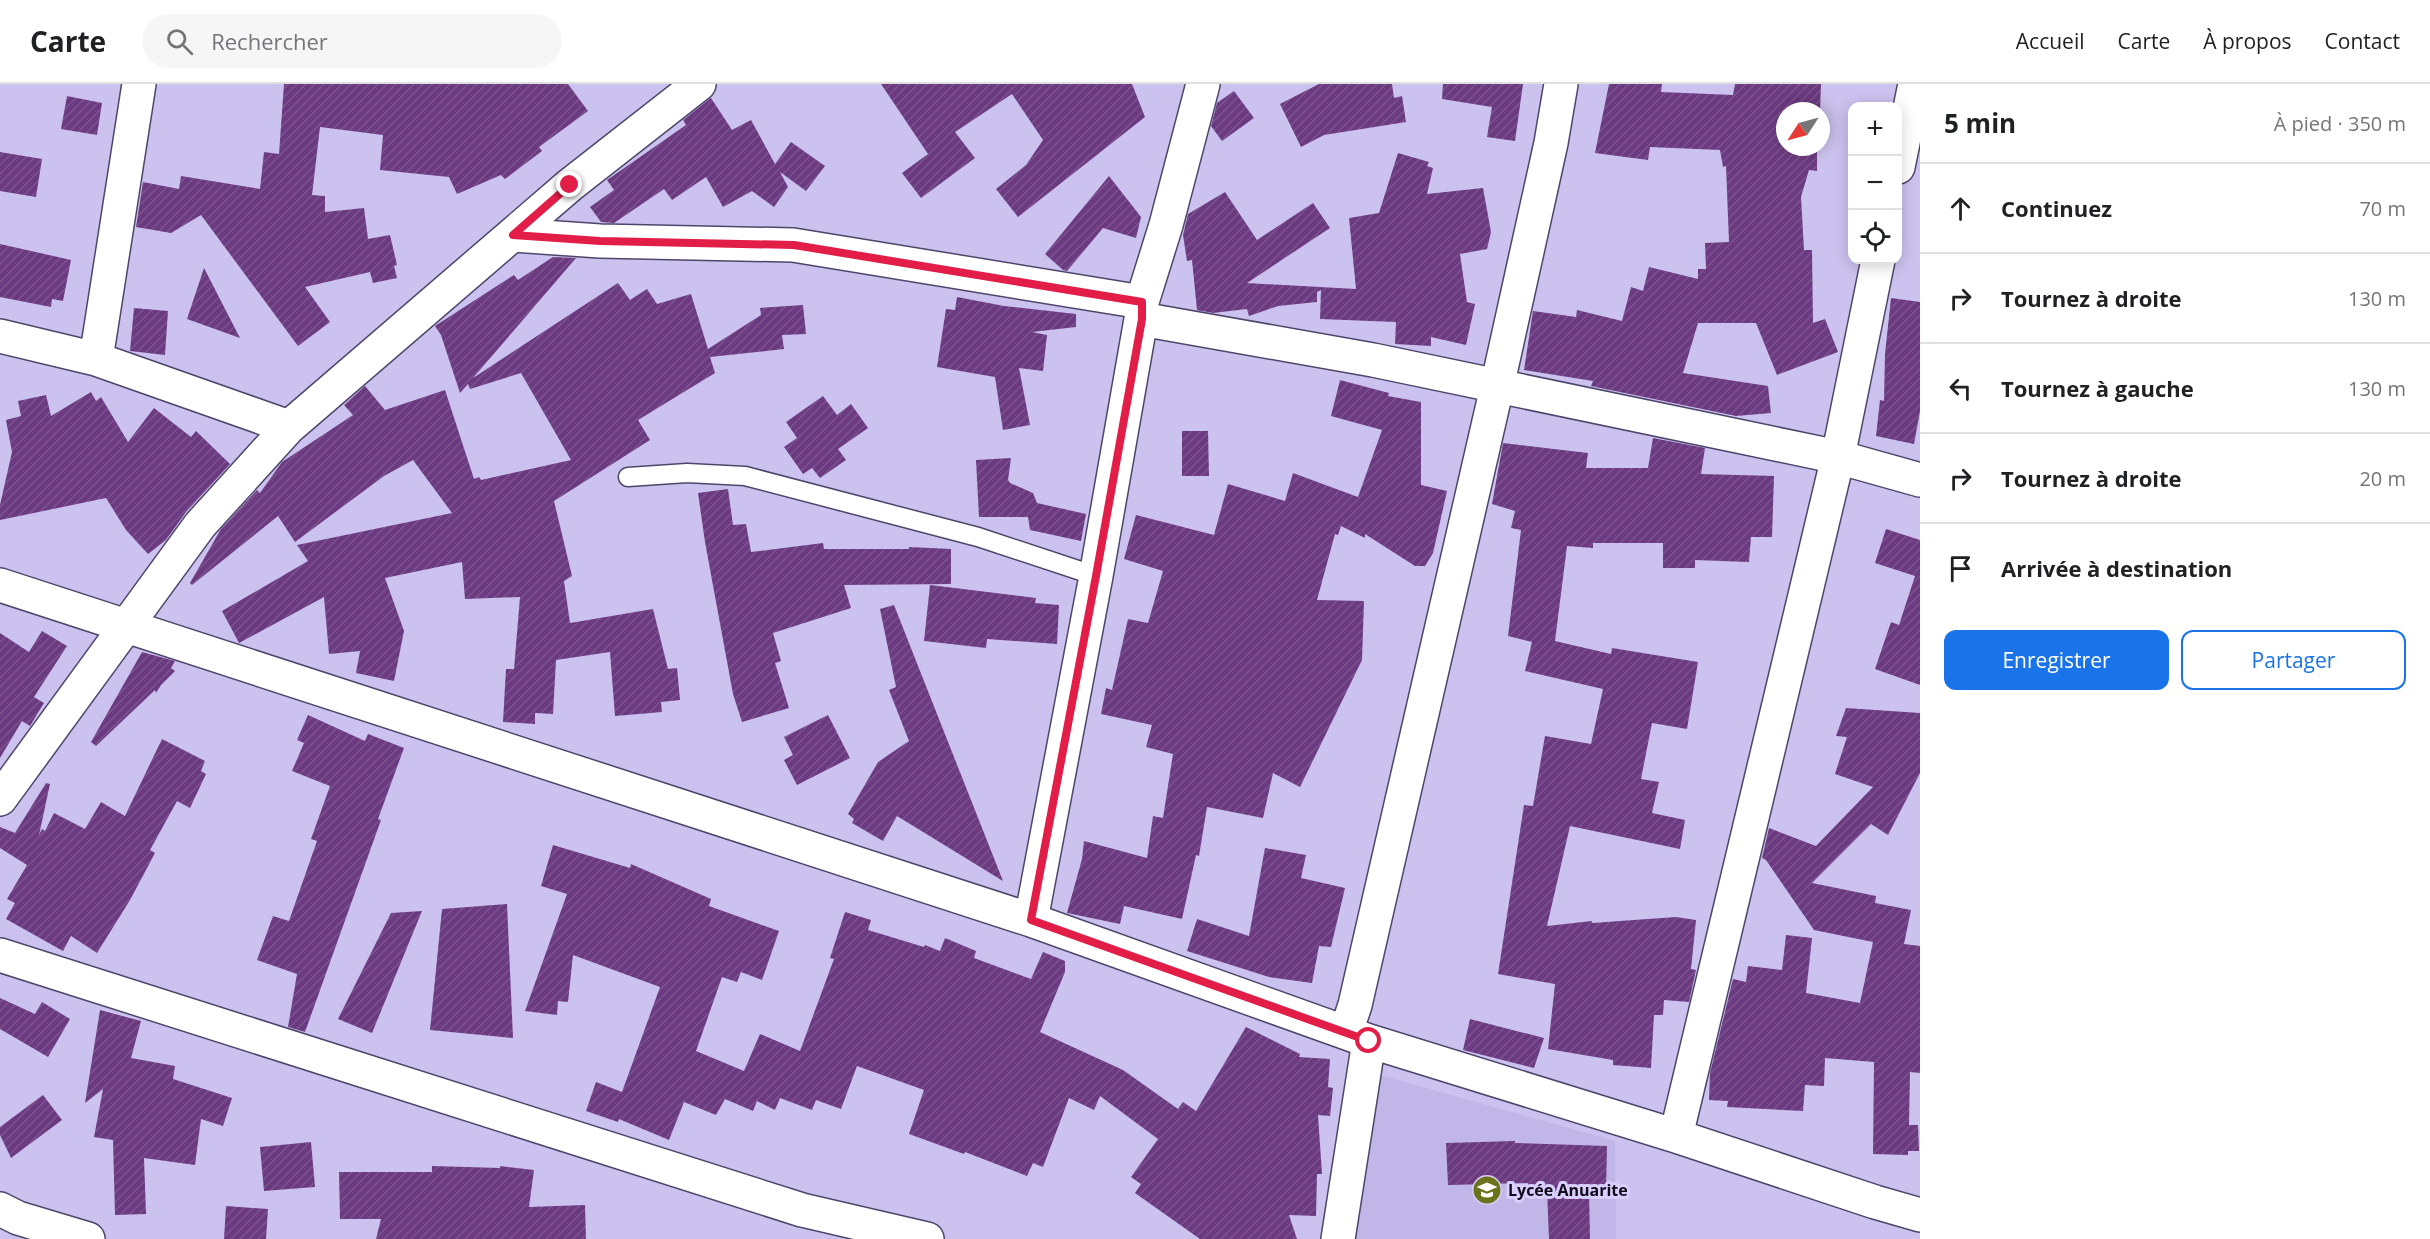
<!DOCTYPE html>
<html lang="fr">
<meta charset="utf-8">
<style>
:root{--surface:#fff;--page:#f6f6f6;--text:#202124;--muted:#757577;--line:#e0e0e0;--accent:#1a73e8}
body{margin:0;font-family:"Open Sans",sans-serif;background:var(--page);color:var(--text)}
.controls{position:absolute;right:18px;top:18px;display:grid;overflow:hidden;border-radius:12px;box-shadow:0 3px 15px #0003}
.controls button{width:54px;height:54px;display:grid;place-items:center;padding:0;border:0;border-bottom:2px solid var(--line);background:var(--surface);color:var(--text);font:30px sans-serif}
.compass{position:absolute;left:1776px;top:18px;width:54px;height:54px;border-radius:50%;background:var(--surface);box-shadow:0 3px 15px #0003;rotate:234deg}
.stop{position:absolute;width:18px;height:18px;margin:-14px;border:4px solid #e11d48;border-radius:50%;background:#fff}
.stop.end{background:#e11d48;border-color:#fff;box-shadow:0 2px 6px #0008}
.list{margin:0;padding:0;list-style:none}
h2{display:flex;justify-content:space-between;align-items:center;height:78px;margin:0;padding:0 24px;font-size:26px}
h2 small{font-size:20px;font-weight:400;color:var(--muted)}
.list li{display:grid;grid-template-columns:39px 1fr auto;gap:18px;align-items:center;box-sizing:border-box;height:90px;padding:0 24px;border-top:2px solid var(--line)}
.list b{display:block;font-size:22px;white-space:nowrap}
.list em{font-size:20px;font-style:normal;color:var(--muted)}
.actions{display:flex;gap:12px;padding:18px 24px}
.actions a{flex:1;padding:14px 0;border:2px solid var(--accent);border-radius:12px;text-align:center;font-size:21px;color:var(--accent)}
.actions .main{background:var(--accent);color:#fff}
.icon{flex:none;width:33px;height:33px;fill:none;stroke:currentColor;stroke-width:2;stroke-linecap:round;stroke-linejoin:round}
.map{position:relative;flex:none;width:1920px;height:1155px;overflow:hidden}
header{display:flex;align-items:center;gap:36px;box-sizing:border-box;height:84px;padding:0 30px;background:var(--surface);border-bottom:2px solid var(--line)}
header strong{font-size:28px}
nav{display:flex;gap:33px;margin-inline-start:auto;font-size:21px}
.search{width:420px;height:54px;background:var(--page);display:flex;align-items:center;gap:15px;box-sizing:border-box;padding:0 21px;border-radius:33px;color:var(--muted);font-size:22px}
main{display:flex}
aside{flex:1;background:var(--surface)}
.map>svg:first-child{display:block}
.built{fill:#c0b6e8}
.building{fill:url(#building-hatch)}
.lines{fill:none;stroke-linecap:round;stroke-linejoin:round}
.lane-casing{stroke:#4e456b;stroke-width:21}
.street-casing{stroke:#4e456b;stroke-width:36}
.lane{stroke:#fff;stroke-width:18}
.street{stroke:#fff;stroke-width:33}
.route{stroke:#e11d48;stroke-width:8}
.labels{text-anchor:middle;stroke-width:6;stroke-linejoin:round;paint-order:stroke}
.poi-label{font-size:16px;font-weight:bold;fill:#100c1b;stroke:#d9cffc;text-anchor:start}
</style>
<header>
<strong>Carte</strong>
<div class="search"><svg class="icon" aria-label="search" viewBox="0 0 24 24"><circle cx="10" cy="10" r="6"/><path d="M15 15l6 6"/></svg>Rechercher</div>
<nav><a>Accueil</a><a>Carte</a><a>À propos</a><a>Contact</a></nav>
</header>
<main>
<div class="map">
<svg width="1920" height="1155" viewBox="0 0 1920 1155">
<defs>
<pattern id="building-hatch" width="6" height="6" patternUnits="userSpaceOnUse" patternTransform="scale(1.5)"><rect width="6" height="6" fill="#6c3a81"/><path d="M-1 1l2-2M0 6l6-6M5 7l2-2" fill="none" stroke="#7b538d"/></pattern>
</defs>
<rect width="100%" height="100%" fill="#ccc2ef"/>
<path class="built" d="M 1380,991 L 1615,1057 L 1616,1155 L 1351,1155 Z"/>
<path class="building" d="M 284,0 L 568,0 L 588,27 L 539,63 L 542,67 L 505,95 L 501,91 L 457,110 L 449,93 L 380,86 L 383,51 L 320,43 L 312,111 L 325,112 L 325,128 L 364,124 L 368,155 L 390,151 L 397,181 L 394,182 L 397,194 L 373,199 L 370,188 L 305,203 L 330,238 L 298,262 L 201,131 L 171,149 L 136,143 L 143,98 L 179,105 L 181,92 L 260,105 L 264,68 L 279,70 Z
M 881,0 L 1132,0 L 1145,33 L 1018,133 L 996,105 L 1026,81 L 1043,56 L 1012,10 L 955,48 L 975,74 L 921,114 L 902,89 L 928,70 Z
M 1319,0 L 1392,0 L 1394,14 L 1402,12 L 1406,38 L 1324,51 L 1301,63 L 1280,20 Z
M 1443,0 L 1523,0 L 1515,57 L 1487,53 L 1492,23 L 1442,15 Z
M 1609,0 L 1662,0 L 1661,8 L 1733,11 L 1735,0 L 1821,0 L 1820,27 L 1785,27 L 1785,63 L 1817,63 L 1817,87 L 1809,86 L 1801,113 L 1804,166 L 1812,166 L 1813,239 L 1825,235 L 1838,268 L 1777,291 L 1756,239 L 1698,239 L 1683,289 L 1768,302 L 1771,329 L 1736,332 L 1591,302 L 1593,297 L 1524,286 L 1533,227 L 1576,233 L 1577,226 L 1622,237 L 1631,203 L 1643,207 L 1649,183 L 1698,195 L 1698,185 L 1706,185 L 1705,159 L 1729,158 L 1726,82 L 1723,83 L 1720,66 L 1650,63 L 1648,76 L 1595,69 Z
M 1234,7 L 1254,34 L 1222,57 L 1211,42 L 1217,19 Z
M 67,12 L 102,19 L 97,51 L 61,45 Z
M 711,14 L 732,46 L 751,36 L 775,80 L 791,58 L 825,82 L 806,107 L 780,88 L 788,103 L 774,123 L 752,107 L 723,123 L 706,93 L 672,116 L 664,105 L 614,139 L 601,138 L 590,123 L 614,106 L 607,96 L 686,41 L 683,36 Z
M 0,68 L 42,75 L 36,113 L 0,107 Z
M 1398,69 L 1429,78 L 1427,82 L 1433,84 L 1427,110 L 1483,104 L 1491,148 L 1487,165 L 1460,170 L 1467,218 L 1475,220 L 1466,261 L 1431,253 L 1431,262 L 1395,260 L 1396,238 L 1320,235 L 1321,206 L 1317,208 L 1317,218 L 1278,222 L 1249,232 L 1247,225 L 1213,229 L 1197,226 L 1192,176 L 1187,177 L 1183,151 L 1188,130 L 1225,108 L 1257,156 L 1313,119 L 1330,144 L 1247,199 L 1356,205 L 1349,134 L 1379,129 Z
M 1109,92 L 1141,133 L 1136,154 L 1103,144 L 1067,187 L 1063,186 L 1045,170 Z
M 0,160 L 71,176 L 63,217 L 52,215 L 51,223 L 0,213 Z
M 553,173 L 576,174 L 473,294 L 618,199 L 630,216 L 647,205 L 657,220 L 691,210 L 708,265 L 761,231 L 760,224 L 803,221 L 806,250 L 782,251 L 784,265 L 710,273 L 715,289 L 638,336 L 650,356 L 554,417 L 572,492 L 564,497 L 570,539 L 653,525 L 668,585 L 677,584 L 680,616 L 661,618 L 662,628 L 615,632 L 610,568 L 556,576 L 553,630 L 535,629 L 535,640 L 503,638 L 506,585 L 514,585 L 520,513 L 465,515 L 462,478 L 385,494 L 404,547 L 394,597 L 356,589 L 360,567 L 329,570 L 324,513 L 239,559 L 222,527 L 308,477 L 297,461 L 452,429 L 413,376 L 384,392 L 295,458 L 278,432 L 192,501 L 190,499 L 221,445 L 257,406 L 260,409 L 282,378 L 353,331 L 344,321 L 365,302 L 385,326 L 445,306 L 474,395 L 479,393 L 481,396 L 571,376 L 521,289 L 470,305 L 468,300 L 460,309 L 441,251 L 435,242 L 514,191 L 518,196 Z
M 204,184 L 240,254 L 187,235 Z
M 957,213 L 1004,222 L 1076,230 L 1076,243 L 1032,248 L 1047,251 L 1043,287 L 1019,284 L 1030,341 L 1003,346 L 995,293 L 937,283 L 946,225 L 955,226 Z
M 1891,214 L 1920,218 L 1920,327 L 1914,360 L 1876,352 L 1880,316 L 1884,317 L 1885,270 Z
M 134,224 L 168,227 L 165,271 L 130,267 Z
M 1340,296 L 1389,309 L 1388,312 L 1421,318 L 1421,401 L 1447,407 L 1433,469 L 1425,482 L 1415,482 L 1365,450 L 1365,454 L 1341,442 L 1338,451 L 1335,450 L 1317,516 L 1364,517 L 1362,576 L 1300,703 L 1273,689 L 1263,734 L 1207,723 L 1199,772 L 1196,771 L 1182,835 L 1124,822 L 1120,840 L 1067,829 L 1082,775 L 1084,757 L 1147,774 L 1153,732 L 1163,734 L 1173,670 L 1146,663 L 1152,641 L 1101,630 L 1106,604 L 1112,606 L 1128,535 L 1148,539 L 1163,487 L 1124,475 L 1136,431 L 1214,451 L 1228,400 L 1285,417 L 1293,389 L 1358,413 L 1382,346 L 1331,332 Z
M 91,308 L 96,317 L 101,313 L 128,358 L 154,324 L 191,353 L 196,347 L 230,380 L 186,428 L 166,456 L 148,470 L 126,446 L 106,414 L 0,436 L 0,421 L 12,368 L 6,336 L 21,332 L 18,317 L 46,311 L 51,332 Z
M 823,312 L 837,331 L 851,320 L 868,344 L 838,365 L 846,376 L 820,394 L 812,384 L 803,390 L 784,363 L 797,354 L 786,338 Z
M 1182,347 L 1208,347 L 1209,392 L 1182,392 Z
M 1653,354 L 1705,364 L 1701,390 L 1774,392 L 1772,453 L 1751,453 L 1749,478 L 1695,476 L 1695,484 L 1663,484 L 1663,459 L 1593,459 L 1593,464 L 1567,462 L 1555,557 L 1611,570 L 1612,564 L 1698,578 L 1687,645 L 1652,639 L 1641,695 L 1659,698 L 1652,729 L 1685,736 L 1680,765 L 1570,742 L 1547,842 L 1592,837 L 1592,839 L 1676,833 L 1696,836 L 1691,885 L 1696,886 L 1689,918 L 1664,916 L 1663,931 L 1654,931 L 1651,984 L 1613,981 L 1613,976 L 1548,965 L 1555,900 L 1498,890 L 1524,721 L 1533,722 L 1545,652 L 1591,660 L 1603,605 L 1525,587 L 1532,558 L 1508,552 L 1521,446 L 1511,444 L 1515,427 L 1492,420 L 1503,359 L 1588,369 L 1586,384 L 1648,384 Z
M 1011,374 L 1008,396 L 1010,399 L 1033,409 L 1037,419 L 1086,430 L 1081,457 L 1030,446 L 1028,433 L 979,433 L 976,376 Z
M 728,405 L 733,441 L 746,440 L 751,468 L 823,459 L 824,465 L 909,465 L 909,463 L 951,465 L 951,500 L 844,501 L 851,524 L 773,549 L 781,577 L 775,579 L 789,624 L 742,638 L 733,610 L 705,458 L 698,409 Z
M 1886,445 L 1920,456 L 1920,601 L 1875,585 L 1891,538 L 1899,541 L 1915,492 L 1875,479 Z
M 930,501 L 1036,514 L 1035,519 L 1059,521 L 1057,560 L 987,555 L 986,564 L 924,557 Z
M 894,521 L 937,630 L 1003,797 L 897,732 L 883,757 L 852,739 L 854,735 L 848,730 L 878,678 L 909,657 L 889,606 L 896,603 L 880,525 Z
M 42,547 L 67,562 L 34,613 L 44,619 L 30,642 L 22,637 L 0,674 L 0,549 L 29,568 Z
M 142,568 L 175,577 L 171,584 L 175,587 L 161,601 L 156,609 L 155,606 L 96,662 L 91,658 Z
M 1846,624 L 1920,629 L 1920,689 L 1888,751 L 1871,740 L 1812,799 L 1876,812 L 1875,819 L 1911,826 L 1904,860 L 1920,862 L 1920,989 L 1910,988 L 1909,1041 L 1918,1041 L 1919,1067 L 1908,1067 L 1908,1071 L 1873,1070 L 1874,978 L 1825,974 L 1824,1002 L 1805,1001 L 1803,1027 L 1727,1023 L 1728,1017 L 1709,1016 L 1710,989 L 1733,895 L 1746,898 L 1748,882 L 1782,886 L 1786,851 L 1812,854 L 1806,909 L 1860,919 L 1873,858 L 1814,846 L 1766,776 L 1762,774 L 1769,744 L 1816,762 L 1873,703 L 1835,690 L 1847,653 L 1836,652 Z
M 308,631 L 365,657 L 368,650 L 404,664 L 378,735 L 381,736 L 305,948 L 288,943 L 297,890 L 257,876 L 273,832 L 289,837 L 317,757 L 311,755 L 330,702 L 292,687 L 304,659 L 297,656 Z
M 828,631 L 850,674 L 797,701 L 784,676 L 793,671 L 784,653 Z
M 162,655 L 205,677 L 201,687 L 206,690 L 190,724 L 177,717 L 150,766 L 155,769 L 130,816 L 97,869 L 71,852 L 63,867 L 6,835 L 15,819 L 7,815 L 27,781 L 0,764 L 0,743 L 15,749 L 46,699 L 50,700 L 39,751 L 42,745 L 45,747 L 54,729 L 85,745 L 101,718 L 125,732 Z
M 553,761 L 630,784 L 631,780 L 711,815 L 709,822 L 779,847 L 762,896 L 741,888 L 737,898 L 722,893 L 696,967 L 744,987 L 760,950 L 800,967 L 834,875 L 830,874 L 845,828 L 871,836 L 868,846 L 924,863 L 925,861 L 940,867 L 945,854 L 976,867 L 974,874 L 1031,895 L 1043,868 L 1065,877 L 1065,888 L 1040,948 L 1123,986 L 1178,1025 L 1183,1018 L 1196,1027 L 1246,943 L 1300,970 L 1299,973 L 1330,975 L 1328,1003 L 1333,1004 L 1330,1032 L 1318,1031 L 1322,1090 L 1317,1090 L 1316,1132 L 1289,1131 L 1297,1155 L 1200,1155 L 1135,1109 L 1141,1100 L 1131,1093 L 1158,1055 L 1100,1012 L 1094,1026 L 1069,1014 L 1043,1083 L 1033,1079 L 1027,1092 L 965,1068 L 964,1070 L 909,1050 L 924,1006 L 857,982 L 841,1025 L 816,1016 L 812,1026 L 780,1014 L 775,1026 L 757,1017 L 753,1027 L 725,1015 L 716,1031 L 684,1018 L 669,1056 L 619,1035 L 618,1038 L 586,1027 L 596,998 L 622,1008 L 660,903 L 573,871 L 568,918 L 558,917 L 557,931 L 525,927 L 567,810 L 541,802 Z
M 1265,764 L 1306,771 L 1301,794 L 1345,804 L 1331,863 L 1319,862 L 1312,899 L 1269,893 L 1187,867 L 1197,835 L 1249,852 Z
M 507,820 L 513,954 L 430,946 L 442,825 Z
M 422,827 L 372,949 L 338,935 L 391,829 Z
M 0,914 L 35,930 L 42,918 L 70,935 L 48,973 L 0,945 Z
M 100,926 L 141,937 L 131,974 L 175,982 L 173,995 L 232,1014 L 223,1042 L 201,1035 L 195,1081 L 144,1074 L 146,1130 L 115,1131 L 113,1056 L 94,1053 L 103,1005 L 85,1019 Z
M 1470,935 L 1544,954 L 1534,984 L 1463,966 Z
M 43,1011 L 62,1036 L 11,1074 L 0,1051 L 0,1043 Z
M 1515,1057 L 1515,1059 L 1607,1062 L 1606,1108 L 1589,1108 L 1590,1155 L 1549,1155 L 1547,1106 L 1528,1105 L 1528,1099 L 1448,1101 L 1446,1059 Z
M 311,1058 L 315,1103 L 264,1107 L 260,1063 Z
M 432,1082 L 500,1084 L 500,1082 L 534,1086 L 529,1123 L 585,1121 L 586,1155 L 376,1155 L 381,1135 L 340,1135 L 339,1088 L 432,1088 Z
M 226,1122 L 268,1125 L 266,1155 L 224,1155 Z"/>
<g class="lines">
<g class="lane-casing">
<path id="lane" d="M 628,393 L 687,389 L 745,392 L 978,453 L 1096,492"/>
</g>
<g class="street-casing">
<path id="street" d="M 1898,83 L 1915,0
M 513,151 L 600,157 L 793,161 L 1142,218
M 1141,235 L 1373,276 L 1838,373 L 1920,396
M 0,252 L 96,275 L 289,343
M 96,275 L 139,0
M 0,501 L 1031,836 L 1369,957 L 1676,1052 L 1875,1118 L 1920,1131
M 0,715 L 200,441 L 289,343 L 570,101 L 699,0
M 1031,836 L 1096,492 L 1141,235 L 1142,218 L 1166,141 L 1203,0
M 0,871 L 802,1126 L 927,1155
M 1346,948 L 1355,921 L 1497,303 L 1551,59 L 1561,0
M 1676,1052 L 1838,373 L 1878,176
M 0,1125 L 18,1134 L 88,1155
M 1338,1155 L 1369,957"/>
</g>
<use href="#lane" class="lane"/>
<use href="#street" class="street"/>
</g>
<g class="lines">
<path class="route" d="M 570,101 L 513,151 L 600,157 L 794,161 L 1142,218 L 1142,235 L 1096,492 L 1031,836 L 1369,957"/>
</g>
<defs>
<g id="school-disc" transform="scale(1.5)"><circle r="9.5" fill="#6a731c" stroke="#d9cffc"/><path d="M0-5L7-2L0 1L-7-2ZM-4 1L0 2.5L4 1V4Q0 6-4 4Z" fill="#fff"/></g>
</defs>
<g fill-rule="evenodd">
<use href="#school-disc" x="1487" y="1106"/>
</g>
<g class="labels">
<g class="poi-label">
<text x="1508" y="1112">Lycée Anuarite</text>
</g>
</g>
</svg>
<div class="controls">
<button>+</button>
<button>−</button>
<button><svg class="icon" aria-label="locate" viewBox="0 0 24 24"><circle cx="12" cy="12" r="6"/><path d="M12 2v4M12 18v4M2 12h4M18 12h4"/></svg></button>
</div>
<svg class="compass" viewBox="-18 -18 36 36"><path d="M0-13l5 13h-10z" fill="#e53935"/><path d="M0 13l5-13h-10z" fill="#757577"/></svg>
<div class="stop" style="left:1369px;top:957px"></div>
<div class="stop end" style="left:570px;top:101px"></div>
</div>
<aside>
<h2>5 min<small>À pied · 350 m</small></h2>
<ul class="list">
<li><svg class="icon" aria-label="ahead" viewBox="0 0 24 24"><path d="M12 20V5M6 11l6-6 6 6"/></svg><div><b>Continuez</b></div><em>70 m</em></li>
<li><svg class="icon" aria-label="right" viewBox="0 0 24 24"><path d="M7 20v-9h11M14 6l5 5-5 5"/></svg><div><b>Tournez à droite</b></div><em>130 m</em></li>
<li><svg class="icon" aria-label="left" viewBox="0 0 24 24"><path d="M17 20v-9H6M10 6l-5 5 5 5"/></svg><div><b>Tournez à gauche</b></div><em>130 m</em></li>
<li><svg class="icon" aria-label="right" viewBox="0 0 24 24"><path d="M7 20v-9h11M14 6l5 5-5 5"/></svg><div><b>Tournez à droite</b></div><em>20 m</em></li>
<li><svg class="icon" aria-label="arrive" viewBox="0 0 24 24"><path d="M6 21V4h12l-3 4 3 4H6"/></svg><div><b>Arrivée à destination</b></div></li>
</ul>
<div class="actions"><a class="main">Enregistrer</a><a>Partager</a></div>
</aside>
</main>
